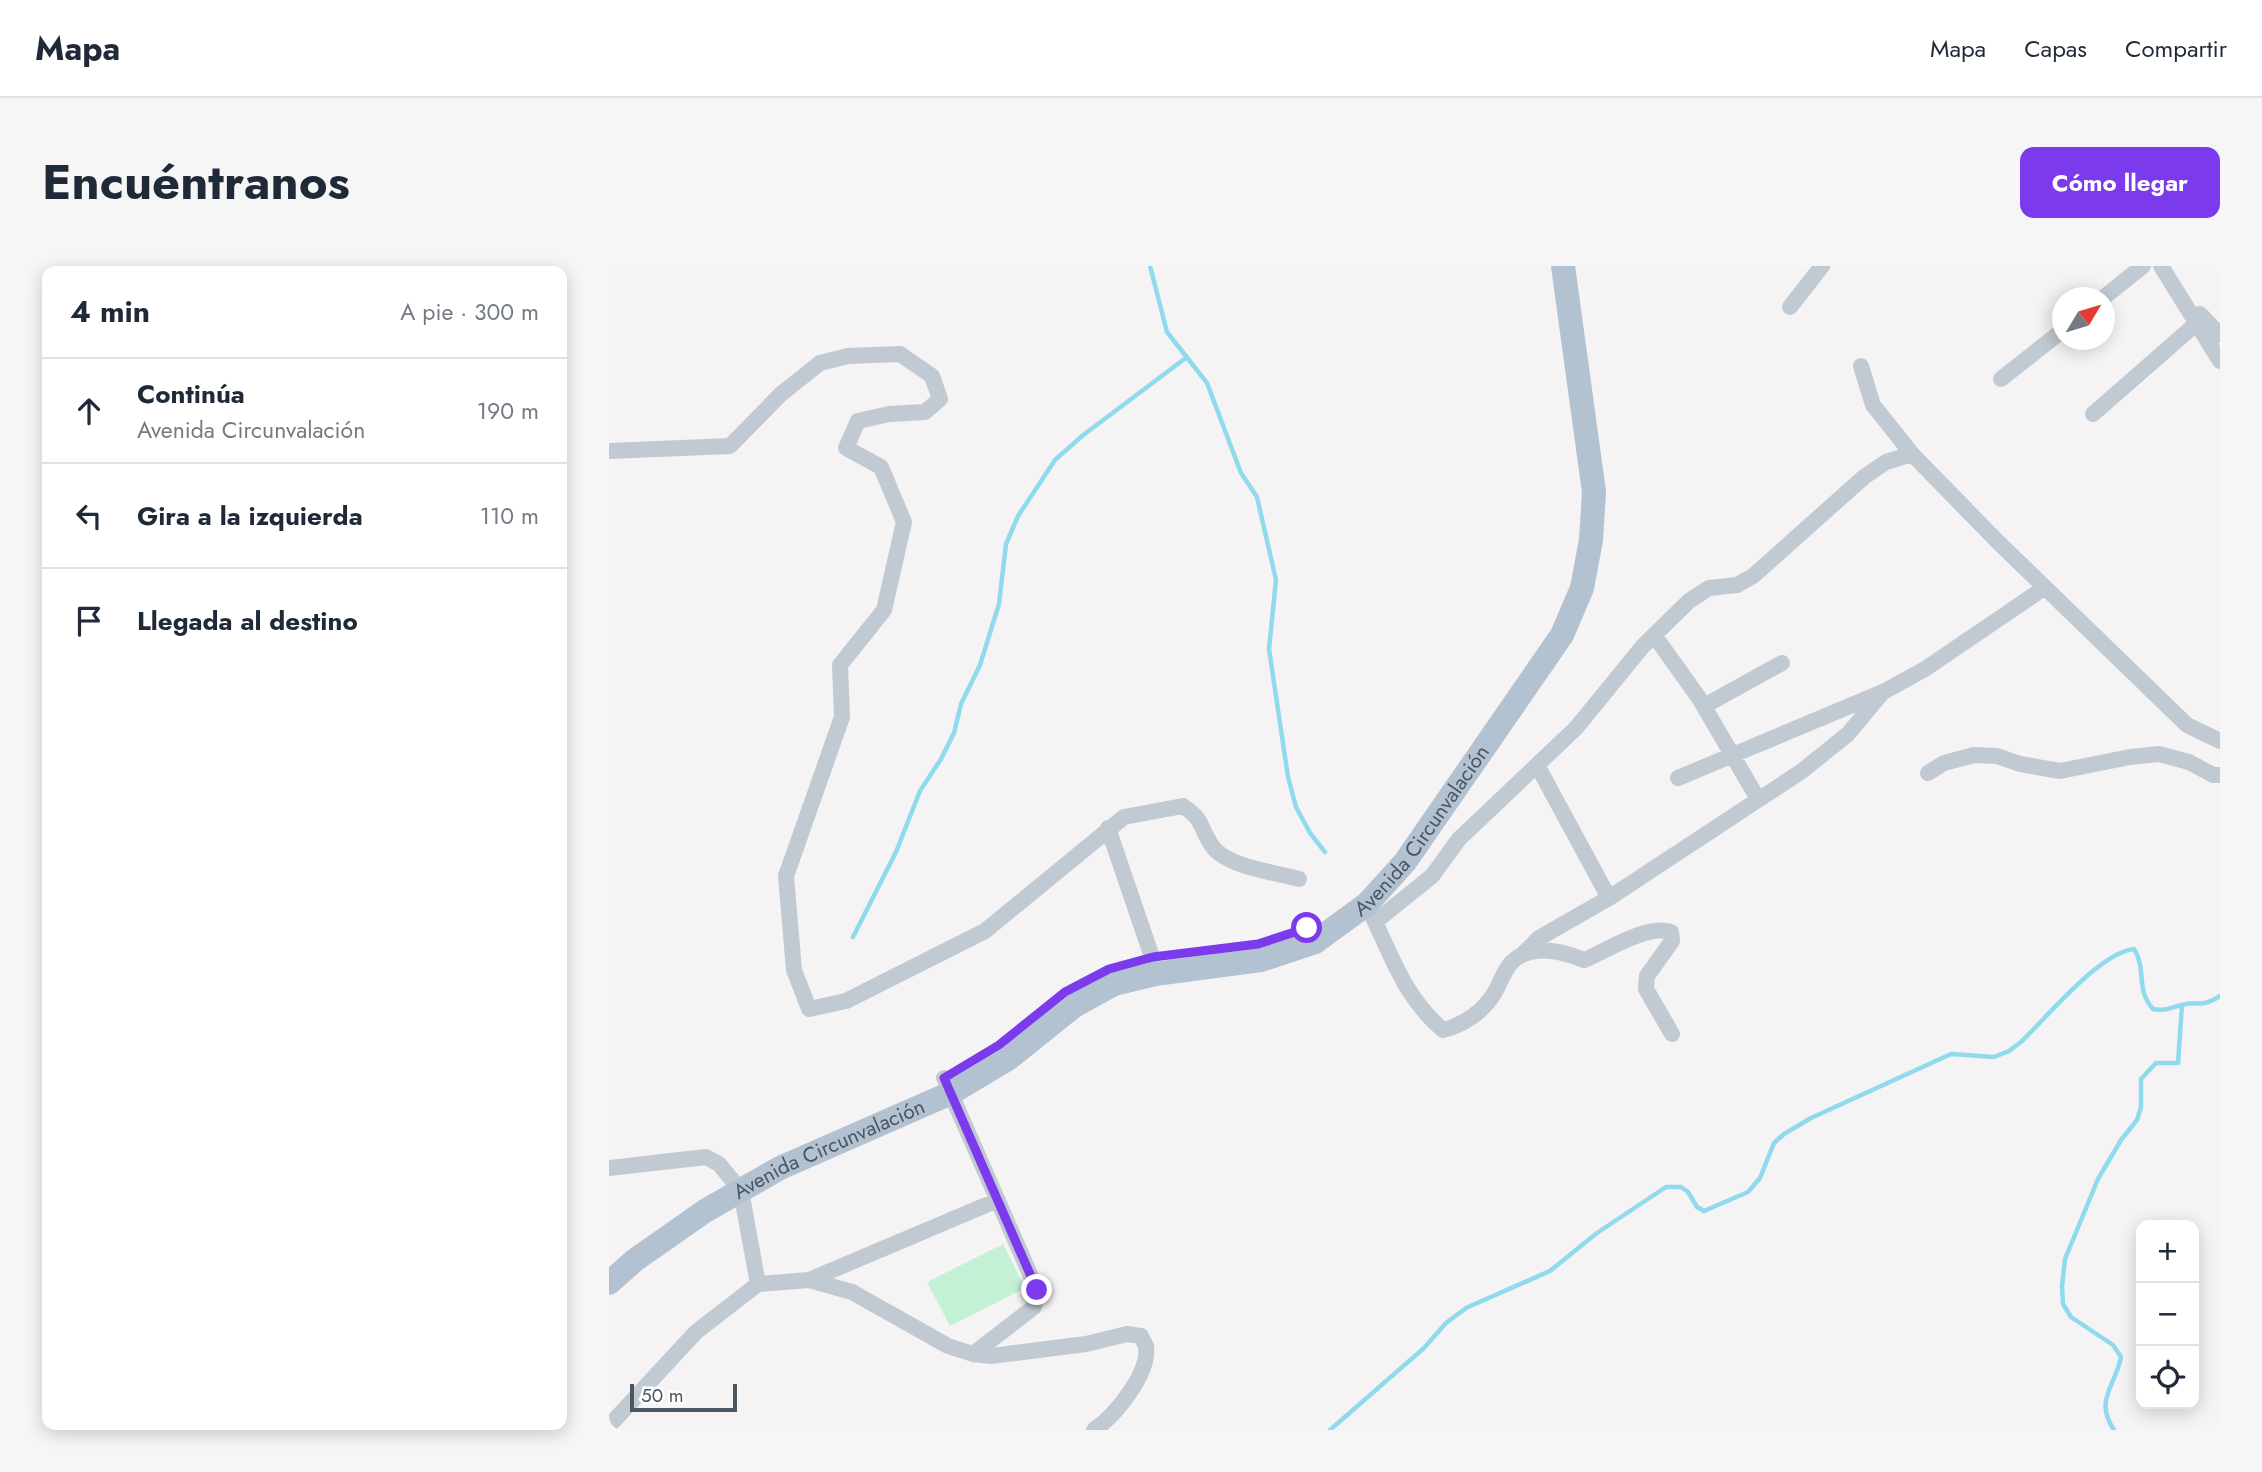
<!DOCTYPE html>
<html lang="es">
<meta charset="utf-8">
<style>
:root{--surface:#fff;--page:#f6f6f7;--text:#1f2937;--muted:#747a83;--line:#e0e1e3;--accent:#7c3aed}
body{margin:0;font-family:Jost,sans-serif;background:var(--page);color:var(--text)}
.controls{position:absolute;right:21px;bottom:21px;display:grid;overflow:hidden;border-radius:14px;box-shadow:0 4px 18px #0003}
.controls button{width:63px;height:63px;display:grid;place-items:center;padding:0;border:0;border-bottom:2px solid var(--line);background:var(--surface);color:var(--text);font:35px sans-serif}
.compass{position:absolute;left:1443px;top:21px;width:63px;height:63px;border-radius:50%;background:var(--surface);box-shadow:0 4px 18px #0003;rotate:52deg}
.scale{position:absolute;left:21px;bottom:18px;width:107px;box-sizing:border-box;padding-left:7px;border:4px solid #4a5661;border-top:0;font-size:19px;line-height:24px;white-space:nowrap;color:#4a5661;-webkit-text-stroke:5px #fff;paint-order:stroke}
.stop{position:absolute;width:21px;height:21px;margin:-16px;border:5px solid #7c3aed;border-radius:50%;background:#fff}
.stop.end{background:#7c3aed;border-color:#fff;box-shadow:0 2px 7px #0008}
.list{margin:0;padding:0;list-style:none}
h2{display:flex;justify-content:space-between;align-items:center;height:91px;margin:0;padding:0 28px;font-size:30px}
h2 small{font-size:23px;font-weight:400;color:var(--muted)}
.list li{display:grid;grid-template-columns:46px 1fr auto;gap:21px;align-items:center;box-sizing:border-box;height:105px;padding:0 28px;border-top:2px solid var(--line)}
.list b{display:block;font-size:26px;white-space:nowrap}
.list p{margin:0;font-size:23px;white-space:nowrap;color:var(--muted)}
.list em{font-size:23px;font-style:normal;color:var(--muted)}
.icon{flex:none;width:38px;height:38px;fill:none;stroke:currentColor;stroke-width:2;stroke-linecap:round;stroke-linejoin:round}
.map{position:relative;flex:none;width:1611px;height:1164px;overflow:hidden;border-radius:14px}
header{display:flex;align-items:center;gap:42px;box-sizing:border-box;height:98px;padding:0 35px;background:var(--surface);border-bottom:2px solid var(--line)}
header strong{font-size:33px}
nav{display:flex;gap:38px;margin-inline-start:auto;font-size:24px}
.intro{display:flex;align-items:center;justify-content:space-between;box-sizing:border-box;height:168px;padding:0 42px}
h1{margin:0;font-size:49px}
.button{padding:18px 32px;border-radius:14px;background:var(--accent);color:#fff;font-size:24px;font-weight:700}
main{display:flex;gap:42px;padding:0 42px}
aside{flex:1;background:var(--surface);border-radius:14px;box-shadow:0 4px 18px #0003}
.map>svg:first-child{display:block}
.green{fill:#c3f1d5}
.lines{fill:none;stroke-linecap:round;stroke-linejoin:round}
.stream{stroke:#90daee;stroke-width:4.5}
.street{stroke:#c1cad2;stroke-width:16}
.primary{stroke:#b3c2d1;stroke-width:24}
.route{stroke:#7c3aed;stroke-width:9}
.labels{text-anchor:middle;stroke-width:5;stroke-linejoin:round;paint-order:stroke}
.street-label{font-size:21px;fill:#4a5661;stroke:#fff}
</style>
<header>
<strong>Mapa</strong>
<nav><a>Mapa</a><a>Capas</a><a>Compartir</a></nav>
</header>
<div class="intro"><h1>Encuéntranos</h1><a class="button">Cómo llegar</a></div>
<main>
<aside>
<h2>4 min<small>A pie · 300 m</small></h2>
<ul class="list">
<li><svg class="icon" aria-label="ahead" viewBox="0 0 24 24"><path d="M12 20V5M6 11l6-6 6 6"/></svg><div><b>Continúa</b><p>Avenida Circunvalación</p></div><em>190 m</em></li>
<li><svg class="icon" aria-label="left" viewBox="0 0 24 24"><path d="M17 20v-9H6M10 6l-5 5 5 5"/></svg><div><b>Gira a la izquierda</b></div><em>110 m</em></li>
<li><svg class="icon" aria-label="arrive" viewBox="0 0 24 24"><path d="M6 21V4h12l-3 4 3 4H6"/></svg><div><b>Llegada al destino</b></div></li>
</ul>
</aside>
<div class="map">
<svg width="1611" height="1164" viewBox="0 0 1611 1164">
<rect width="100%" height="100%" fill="#f5f3f3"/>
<path class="green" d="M 394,978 L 416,1022 L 341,1060 L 318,1016 Z"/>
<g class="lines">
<path class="stream" d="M 541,0 L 558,66 L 598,117 L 632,207 L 648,231 L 667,314 L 660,383 L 679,511 L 687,541 L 701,567 L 716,586
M 244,671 L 287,586 L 311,525 L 332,493 L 345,467 L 352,438 L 371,399 L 390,338 L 397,278 L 409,250 L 446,194 L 473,170 L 578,91
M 721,1164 L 815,1082 L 837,1057 L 857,1042 L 941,1005 L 988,967 L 1057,921 L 1072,921 L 1079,926 L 1088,941 L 1095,945 L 1139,926 L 1151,912 L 1165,877 L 1175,868 L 1202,852 L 1342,788 L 1385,791 L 1400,785 L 1412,776 C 1438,751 1490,687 1525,683 C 1538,703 1526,723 1544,743 C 1558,745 1560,742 1572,739 C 1591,734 1590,743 1611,730
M 1505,1164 C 1485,1134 1506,1121 1512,1091 L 1504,1079 L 1462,1051 L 1454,1038 L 1453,1020 L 1456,993 L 1489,913 L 1512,874 L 1528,854 L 1532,841 L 1532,813 L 1547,797 L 1569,797 L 1573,739"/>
<path class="street" d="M 1552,0 L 1611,95
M 1494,32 L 1534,0
M 1181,41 L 1213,0
M 1591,48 L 1611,69
M 1252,100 L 1264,139 L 1303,188 L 1388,275 L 1578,459 L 1611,475
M 1392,113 L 1454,64
M 1484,148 L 1588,57
M 0,185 L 121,180 L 172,128 L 211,97 L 239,90 L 291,88 L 323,110 L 331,133 L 316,146 L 280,148 L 249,155 L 237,182 L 272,201 L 295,256 L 275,344 L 231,399 L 233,451 L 177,610 L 185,704 L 200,743 L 237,735 L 376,665 L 515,551 L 574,540 C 596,555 590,561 603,580 C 618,601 665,606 690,613
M 1045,369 L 1090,432 L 1149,533
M 1095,440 L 1173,397
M 928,499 L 1000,632
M 1319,507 L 1335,497 L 1365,489 L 1388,490 L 1411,498 L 1451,505 L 1521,491 L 1550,488 L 1580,496 L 1604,509 L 1611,509
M 1069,512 L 1274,426 L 1316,403 L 1435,322
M 499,562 L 543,691
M 762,647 C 783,691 796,732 834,764 C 855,759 875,745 886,726 C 891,717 895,705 902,697 C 921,677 953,685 975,694 C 997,685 1038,658 1062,666 L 1063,675 L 1038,710 L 1037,723 L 1063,768
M 766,656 L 823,610 L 850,573 L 967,462 L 1034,380 L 1080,335 L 1100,322 L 1128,319 L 1144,310 L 1255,211 L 1277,196 L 1303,188
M 914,688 L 930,672 L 1000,632 L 1193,505 L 1239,468 L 1274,426
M 335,812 L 428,1024 L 425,1041 L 364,1088
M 0,902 L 97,891 L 110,898 L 132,925 L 149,1018
M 200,1014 L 389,934
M 0,1160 L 87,1066 L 149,1018 L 200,1014 L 243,1026 L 339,1080 L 364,1088 L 382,1090 L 477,1078 L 518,1068 L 532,1070 C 533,1074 536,1077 537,1080 C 541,1107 506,1150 485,1164"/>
<path class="primary" id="s1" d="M 0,1017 L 26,994 L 96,945 L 171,902 L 342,827 L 399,793 L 465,740 L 505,718 L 546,708 L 652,694 L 706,676 L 758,638 L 796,596 L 953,369 L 973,322 L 982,274 L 985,226 L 954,0"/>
</g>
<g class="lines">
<path class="route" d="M 428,1024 L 335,812 L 390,779 L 456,726 L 500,703 L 544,691 L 649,678 L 698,662"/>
</g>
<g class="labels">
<g class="street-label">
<text dy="7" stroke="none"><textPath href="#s1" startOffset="952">Avenida Circunvalación</textPath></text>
<text dy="7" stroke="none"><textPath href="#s1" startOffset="259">Avenida Circunvalación</textPath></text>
</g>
</g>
</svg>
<div class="controls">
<button>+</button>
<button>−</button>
<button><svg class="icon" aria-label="locate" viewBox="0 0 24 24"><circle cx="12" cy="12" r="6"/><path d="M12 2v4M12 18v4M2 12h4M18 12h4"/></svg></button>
</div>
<svg class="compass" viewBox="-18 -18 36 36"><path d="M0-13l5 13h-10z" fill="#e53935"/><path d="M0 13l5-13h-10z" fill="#747a83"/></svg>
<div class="scale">50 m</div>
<div class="stop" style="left:698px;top:662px"></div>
<div class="stop end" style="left:428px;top:1024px"></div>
</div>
</main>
